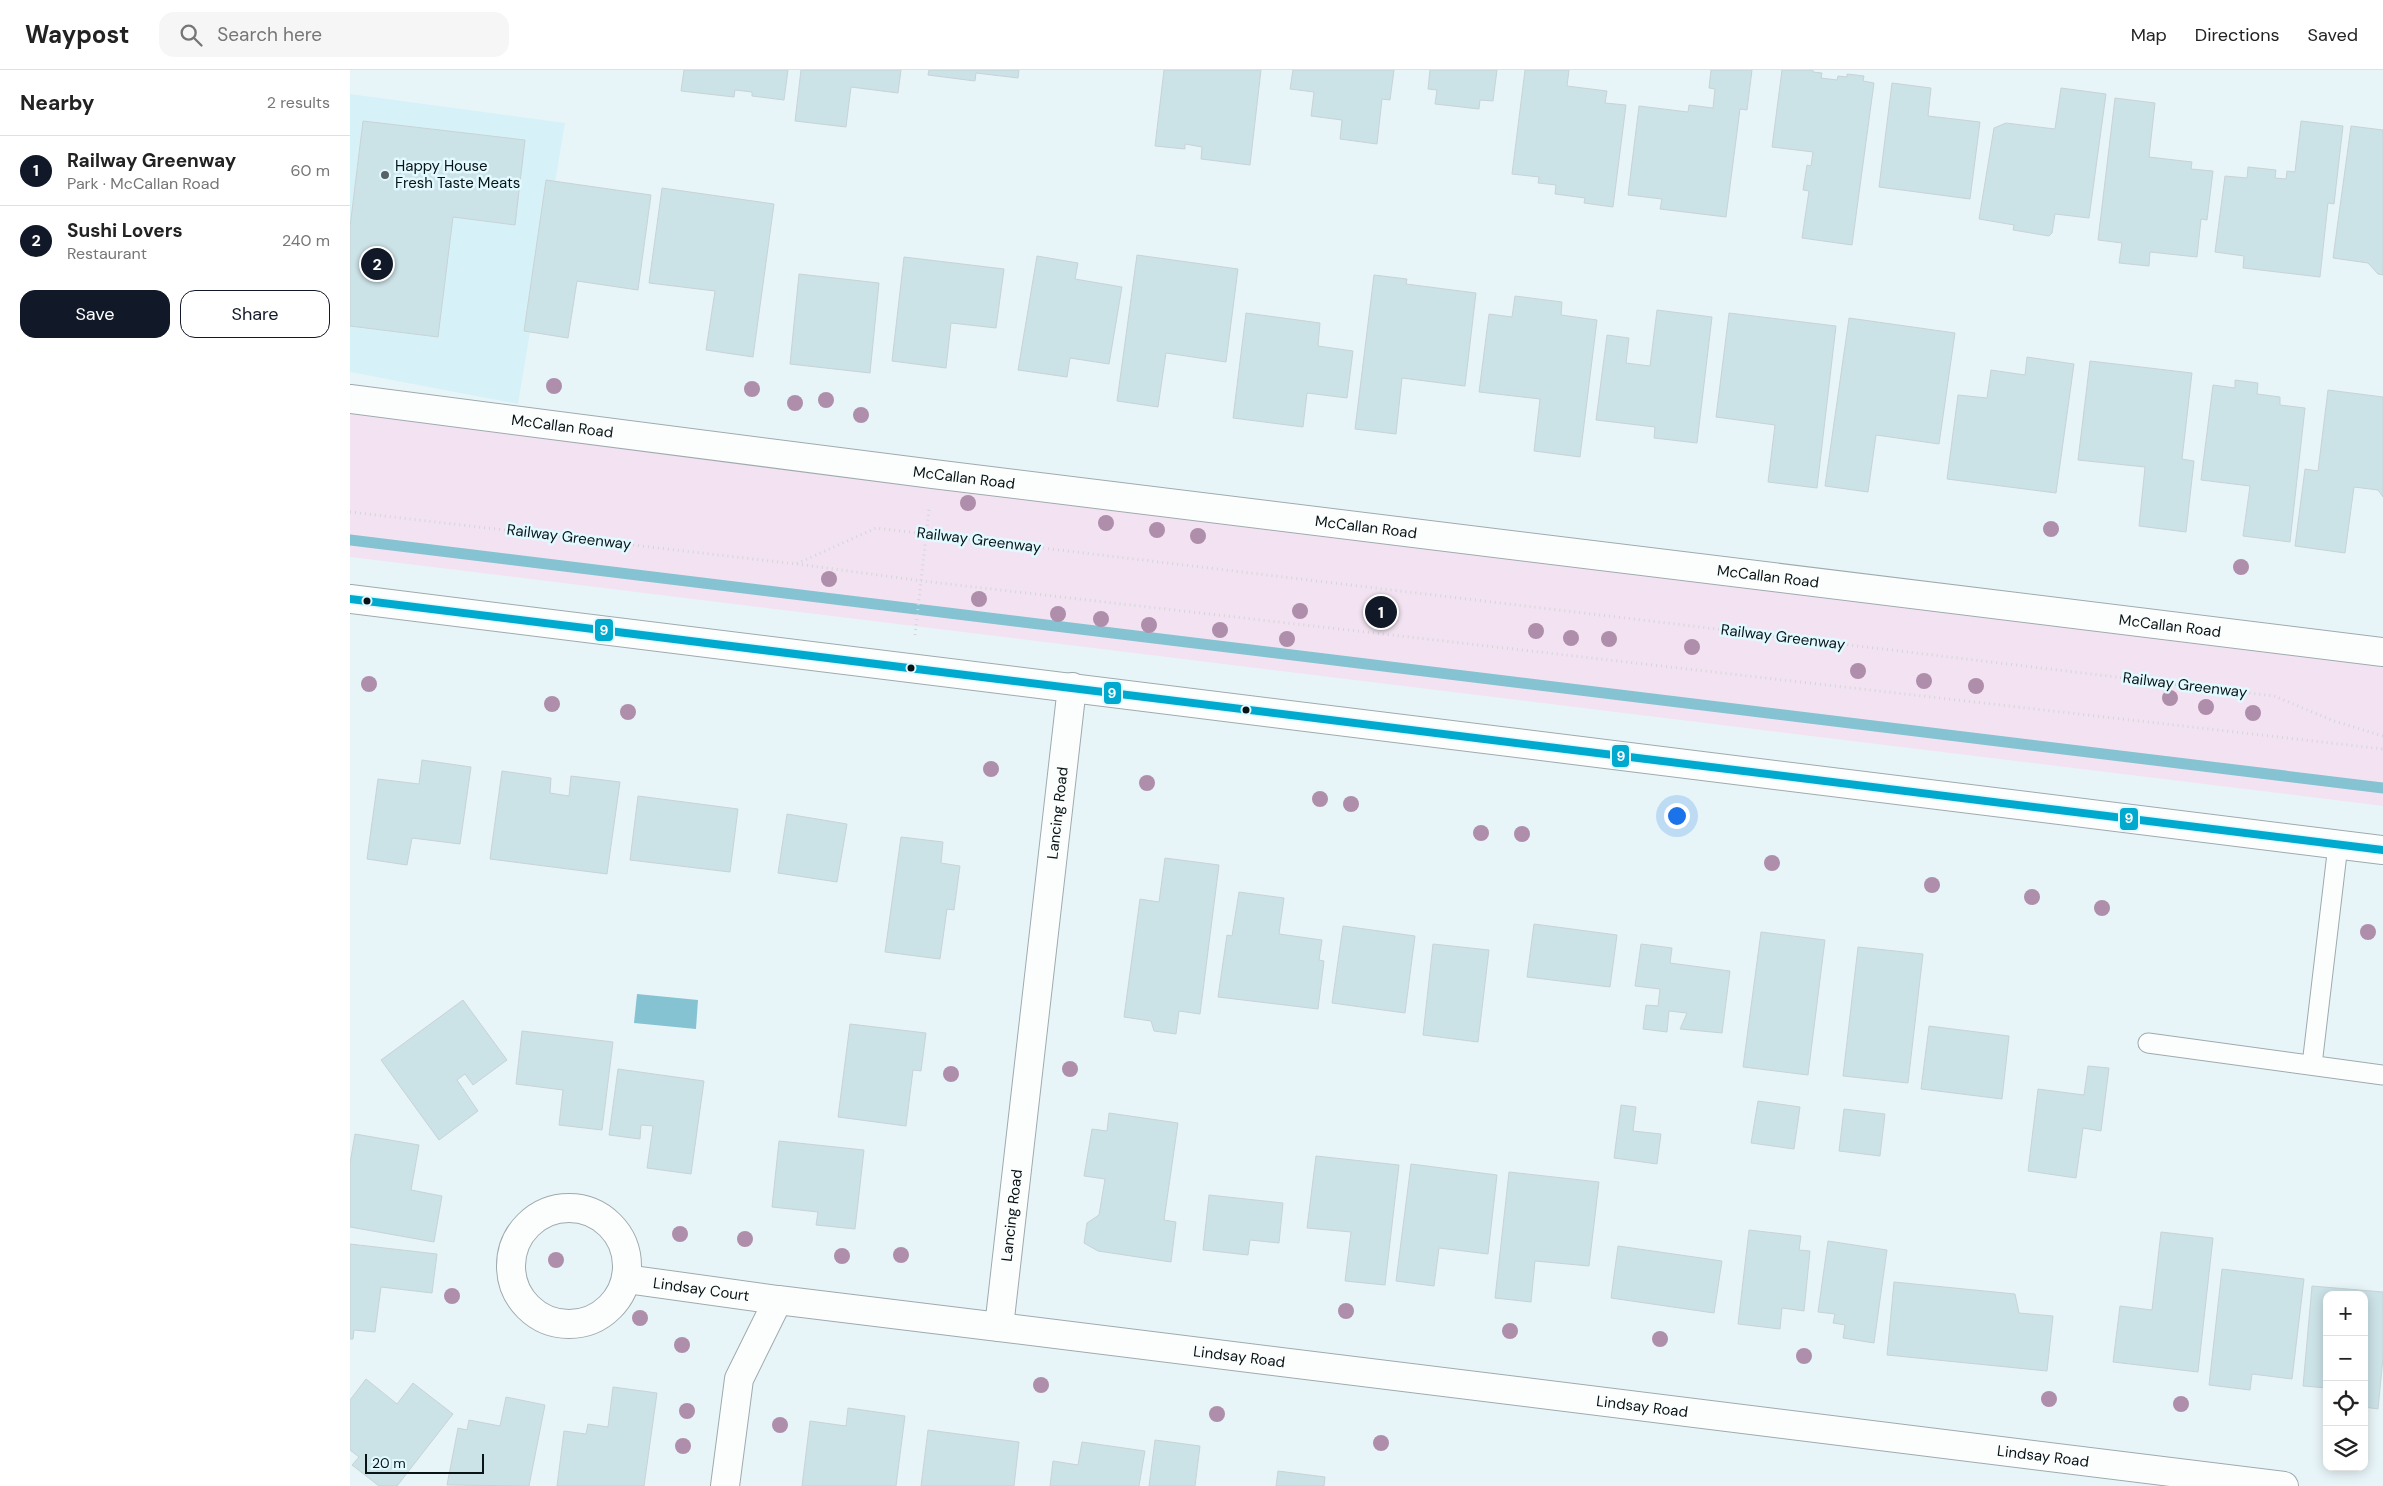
<!DOCTYPE html>
<meta charset="utf-8">
<style>
:root{--surface:#fff;--page:#f6f6f6;--text:#222;--muted:#767676;--line:#e0e0e0;--accent:#111827}
body{margin:0;font-family:"DM Sans",sans-serif;background:var(--page);color:var(--text)}
.controls{position:absolute;right:15px;bottom:15px;display:grid;overflow:hidden;border-radius:10px;box-shadow:0 2px 12px #0003}
.controls button{width:45px;height:45px;display:grid;place-items:center;padding:0;border:0;border-bottom:1px solid var(--line);background:var(--surface);color:var(--text);font:25px sans-serif}
.scale{position:absolute;left:15px;bottom:12px;width:119px;box-sizing:border-box;padding-left:5px;border:2px solid #091416;border-top:0;font-size:14px;line-height:18px;white-space:nowrap;color:#091416;-webkit-text-stroke:4px #e1f9ff;paint-order:stroke}
.you{position:absolute;left:1326px;top:745px;width:18px;height:18px;margin:-12px;border:4px solid #fff;border-radius:50%;background:#1a73e8;box-shadow:0 0 0 8px #1a73e833}
.badge{display:grid;place-items:center;width:32px;height:32px;border-radius:50%;background:var(--accent);color:#fff;font-size:16px;font-weight:700}
.pin{position:absolute;translate:-50% -50%;border:2px solid #fff;box-shadow:0 1px 5px #0006}
.list{margin:0;padding:0;list-style:none}
h2{display:flex;justify-content:space-between;align-items:center;height:65px;margin:0;padding:0 20px;font-size:21px}
h2 small{font-size:16px;font-weight:400;color:var(--muted)}
.list li{display:grid;grid-template-columns:32px 1fr auto;gap:15px;align-items:center;box-sizing:border-box;height:70px;padding:0 20px;border-top:1px solid var(--line)}
.list b{display:block;font-size:19px;white-space:nowrap}
.list p{margin:0;font-size:16px;white-space:nowrap;color:var(--muted)}
.list em{font-size:16px;font-style:normal;color:var(--muted)}
.actions{display:flex;gap:10px;padding:15px 20px}
.actions a{flex:1;padding:11px 0;border:1px solid var(--accent);border-radius:15px;text-align:center;font-size:18px;color:var(--accent)}
.actions .main{background:var(--accent);color:#fff}
.icon{flex:none;width:28px;height:28px;fill:none;stroke:currentColor;stroke-width:2;stroke-linecap:round;stroke-linejoin:round}
.map{position:relative;flex:none;width:2033px;height:1416px;overflow:hidden}
header{display:flex;align-items:center;gap:30px;box-sizing:border-box;height:70px;padding:0 25px;background:var(--surface);border-bottom:1px solid var(--line)}
header strong{font-size:24px}
nav{display:flex;gap:28px;margin-inline-start:auto;font-size:18px}
.search{width:350px;height:45px;background:var(--page);display:flex;align-items:center;gap:12px;box-sizing:border-box;padding:0 18px;border-radius:15px;color:var(--muted);font-size:19px}
main{display:flex}
aside{flex:1;background:var(--surface)}
.map>svg:first-child{display:block}
.built{fill:#d6f2f8}
.green{fill:#f3e3f2}
.water{fill:#85c3d2}
.lines{fill:none;stroke-linecap:round;stroke-linejoin:round}
.stream{stroke:#85c3d2;stroke-width:11}
.building{fill:#cbe2e7;stroke:#c8d3d6}
.lane-casing{stroke:#9faaad;stroke-width:21}
.street-casing{stroke:#9faaad;stroke-width:30}
.secondary-casing{stroke:#9faaad;stroke-width:30}
.path{stroke:#d3d6d8;stroke-width:3;stroke-dasharray:1 4;stroke-linecap:butt}
.lane{stroke:#fcfefe;stroke-width:19}
.street{stroke:#fcfefe;stroke-width:28}
.secondary{stroke:#fcfefe;stroke-width:28}
.bus-1-casing{stroke:#e1f9ff;stroke-width:11}
.bus-1{stroke:#00a9ce;stroke-width:8}
.tree{fill:#ae8eaa}
.poi-dot{fill:#576365;stroke:#e1f9ff;stroke-width:2}
.bus-dot{fill:#091416;stroke:#e1f9ff;stroke-width:2}
.labels{text-anchor:middle;stroke-width:5;stroke-linejoin:round;paint-order:stroke}
.poi-label{font-size:15px;fill:#091416;stroke:#e1f9ff;text-anchor:start}
.street-label{font-size:15px;fill:#091416;stroke:#e1f9ff}
.line-badge{stroke:#e1f9ff;stroke-width:2}
.badge-label{font-size:14px;text-anchor:middle;font-weight:bold;fill:#fff}
</style>
<header>
<strong>Waypost</strong>
<div class="search"><svg class="icon" aria-label="search" viewBox="0 0 24 24"><circle cx="10" cy="10" r="6"/><path d="M15 15l6 6"/></svg>Search here</div>
<nav><a>Map</a><a>Directions</a><a>Saved</a></nav>
</header>
<main>
<aside>
<h2>Nearby<small>2 results</small></h2>
<ul class="list">
<li><span class="badge">1</span><div><b>Railway Greenway</b><p>Park · McCallan Road</p></div><em>60 m</em></li>
<li><span class="badge">2</span><div><b>Sushi Lovers</b><p>Restaurant</p></div><em>240 m</em></li>
</ul>
<div class="actions"><a class="main">Save</a><a>Share</a></div>
</aside>
<div class="map">
<svg width="2033" height="1416" viewBox="0 0 2033 1416">
<rect width="100%" height="100%" fill="#e8f5f8"/>
<path class="built" d="M 0,24 L 215,53 L 168,334 L 0,302 Z"/>
<path class="green" d="M 0,331 L 2033,597 L 2033,736 L 0,487 Z"/>
<path class="water" d="M 287,924 L 348,930 L 346,959 L 284,953 Z"/>
<g class="lines">
<path class="stream" d="M 0,470 L 2033,718"/>
</g>
<path class="building" d="M 334,0 L 438,0 L 434,30 L 402,26 L 402,22 L 385,20 L 384,27 L 331,21 Z
M 451,0 L 551,0 L 548,23 L 501,17 L 496,57 L 445,51 Z
M 579,0 L 669,0 L 668,8 L 626,3 L 625,11 L 578,5 Z
M 814,0 L 911,0 L 900,95 L 851,89 L 852,77 L 835,74 L 835,79 L 805,76 Z
M 943,0 L 1044,0 L 1040,30 L 1032,29 L 1027,74 L 990,69 L 992,50 L 961,46 L 964,22 L 940,19 Z
M 1080,0 L 1147,0 L 1143,31 L 1130,30 L 1129,39 L 1085,34 L 1087,20 L 1078,19 Z
M 1175,0 L 1219,0 L 1217,16 L 1257,21 L 1255,33 L 1276,35 L 1263,137 L 1234,133 L 1235,128 L 1205,124 L 1206,115 L 1188,113 L 1189,107 L 1162,104 Z
M 1361,0 L 1402,0 L 1397,40 L 1390,39 L 1376,147 L 1310,139 L 1312,129 L 1278,125 L 1289,36 L 1338,42 L 1339,35 L 1363,38 L 1365,19 L 1359,18 Z
M 1432,0 L 1463,0 L 1463,2 L 1472,3 L 1471,8 L 1487,10 L 1488,6 L 1497,7 L 1497,4 L 1514,6 L 1513,11 L 1524,13 L 1502,175 L 1452,168 L 1459,121 L 1453,120 L 1457,95 L 1461,96 L 1463,82 L 1422,77 Z
M 1542,13 L 1581,18 L 1578,46 L 1630,52 L 1620,129 L 1529,117 Z
M 1711,18 L 1756,24 L 1739,148 L 1705,144 L 1702,163 L 1699,166 L 1663,160 L 1664,155 L 1629,149 L 1644,58 L 1656,53 L 1705,59 Z
M 1765,28 L 1805,33 L 1799,87 L 1842,92 L 1841,99 L 1863,101 L 1857,150 L 1851,149 L 1847,187 L 1800,182 L 1799,196 L 1769,193 L 1772,173 L 1748,170 Z
M 13,51 L 175,70 L 165,155 L 103,147 L 88,267 L 0,256 L 0,157 Z
M 1951,51 L 1993,56 L 1984,134 L 1978,133 L 1970,207 L 1893,198 L 1894,186 L 1865,182 L 1875,106 L 1897,108 L 1898,97 L 1926,100 L 1925,108 L 1936,109 L 1937,101 L 1945,102 Z
M 2001,56 L 2033,60 L 2033,205 L 2028,204 L 2018,193 L 1983,188 Z
M 196,110 L 301,125 L 288,220 L 227,211 L 218,268 L 174,261 Z
M 312,118 L 424,134 L 403,287 L 356,280 L 365,221 L 299,213 Z
M 787,185 L 888,199 L 876,292 L 816,283 L 808,337 L 767,331 Z
M 687,186 L 728,193 L 725,209 L 772,217 L 759,294 L 720,288 L 717,307 L 668,300 Z
M 554,187 L 654,199 L 646,258 L 601,253 L 596,298 L 542,291 Z
M 449,204 L 529,213 L 520,303 L 440,294 Z
M 1024,205 L 1057,209 L 1056,214 L 1126,223 L 1115,316 L 1052,308 L 1046,364 L 1005,359 Z
M 1165,226 L 1212,232 L 1211,245 L 1247,250 L 1230,387 L 1184,381 L 1190,329 L 1129,322 L 1139,244 L 1162,247 Z
M 1307,240 L 1362,247 L 1347,373 L 1304,368 L 1305,357 L 1246,350 L 1257,265 L 1279,268 L 1276,293 L 1300,296 Z
M 896,243 L 970,253 L 968,276 L 1003,281 L 997,328 L 957,323 L 953,357 L 883,348 Z
M 1379,243 L 1486,256 L 1467,418 L 1418,412 L 1425,355 L 1366,347 Z
M 1499,248 L 1605,263 L 1589,374 L 1526,365 L 1518,422 L 1475,416 Z
M 1677,287 L 1724,294 L 1706,423 L 1597,409 L 1608,325 L 1637,328 L 1641,300 L 1675,305 Z
M 1740,291 L 1842,303 L 1832,389 L 1844,391 L 1836,462 L 1789,456 L 1795,397 L 1728,390 Z
M 1885,310 L 1908,313 L 1907,324 L 1930,327 L 1930,335 L 1955,338 L 1940,472 L 1893,466 L 1900,416 L 1851,410 L 1863,315 L 1885,318 Z
M 1978,320 L 2033,327 L 2033,427 L 2028,420 L 2004,417 L 1995,483 L 1945,476 L 1955,399 L 1968,401 Z
M 72,690 L 121,697 L 110,774 L 62,768 L 57,795 L 17,789 L 28,709 L 69,714 Z
M 152,701 L 201,708 L 200,723 L 219,726 L 221,706 L 270,712 L 257,804 L 140,789 Z
M 288,726 L 388,739 L 380,802 L 280,790 Z
M 437,744 L 497,754 L 487,812 L 428,803 Z
M 551,767 L 593,772 L 591,793 L 610,796 L 604,840 L 597,839 L 590,889 L 535,882 Z
M 815,788 L 869,795 L 850,944 L 829,941 L 826,964 L 804,961 L 801,951 L 774,947 L 790,829 L 809,832 Z
M 889,822 L 934,828 L 929,864 L 972,870 L 969,890 L 974,891 L 968,939 L 868,927 L 877,865 L 882,866 Z
M 1184,854 L 1267,865 L 1260,917 L 1177,907 Z
M 993,856 L 1065,866 L 1055,943 L 982,933 Z
M 1411,862 L 1475,870 L 1458,1005 L 1393,997 Z
M 1083,874 L 1139,880 L 1128,972 L 1073,965 Z
M 1291,874 L 1322,878 L 1320,893 L 1380,901 L 1372,963 L 1330,959 L 1337,943 L 1319,941 L 1317,962 L 1293,959 L 1296,935 L 1308,936 L 1310,919 L 1285,916 Z
M 1508,877 L 1573,884 L 1558,1013 L 1493,1006 Z
M 113,930 L 157,990 L 123,1015 L 115,1004 L 107,1010 L 128,1041 L 89,1070 L 31,990 Z
M 500,954 L 576,963 L 571,1001 L 563,1000 L 556,1056 L 488,1047 Z
M 1579,956 L 1659,966 L 1652,1029 L 1571,1019 Z
M 172,961 L 263,972 L 252,1060 L 209,1055 L 213,1020 L 166,1014 Z
M 1738,996 L 1759,998 L 1751,1061 L 1733,1058 L 1726,1108 L 1678,1101 L 1688,1019 L 1734,1025 Z
M 268,999 L 354,1011 L 341,1104 L 297,1098 L 303,1056 L 291,1055 L 290,1069 L 259,1065 Z
M 1408,1031 L 1450,1037 L 1444,1079 L 1401,1073 Z
M 1271,1035 L 1286,1037 L 1283,1061 L 1311,1064 L 1307,1094 L 1264,1088 Z
M 1494,1039 L 1535,1044 L 1530,1086 L 1489,1081 Z
M 759,1043 L 828,1053 L 814,1150 L 826,1152 L 821,1192 L 748,1181 L 734,1173 L 737,1153 L 749,1145 L 755,1109 L 734,1106 L 742,1059 L 757,1061 Z
M 5,1064 L 69,1075 L 61,1120 L 92,1126 L 84,1172 L 0,1157 L 0,1093 Z
M 429,1071 L 514,1080 L 505,1159 L 466,1155 L 468,1142 L 422,1137 Z
M 966,1086 L 1049,1095 L 1035,1215 L 995,1211 L 1001,1162 L 957,1158 Z
M 1061,1094 L 1147,1105 L 1138,1184 L 1089,1178 L 1084,1216 L 1046,1211 Z
M 1159,1102 L 1249,1112 L 1239,1196 L 1185,1191 L 1181,1232 L 1145,1228 Z
M 859,1125 L 933,1133 L 929,1173 L 900,1170 L 898,1185 L 853,1180 Z
M 1399,1160 L 1451,1166 L 1449,1180 L 1460,1181 L 1454,1241 L 1432,1238 L 1430,1259 L 1388,1254 Z
M 1811,1162 L 1863,1168 L 1848,1302 L 1763,1292 L 1770,1236 L 1802,1240 Z
M 1478,1171 L 1537,1180 L 1524,1273 L 1493,1268 L 1495,1255 L 1483,1253 L 1485,1244 L 1468,1242 Z
M 0,1174 L 87,1184 L 82,1223 L 31,1217 L 25,1262 L 4,1260 L 3,1269 L 0,1269 Z
M 1268,1176 L 1372,1191 L 1364,1243 L 1261,1228 Z
M 1872,1199 L 1954,1209 L 1942,1309 L 1902,1304 L 1900,1320 L 1859,1315 Z
M 1544,1212 L 1665,1224 L 1669,1243 L 1703,1246 L 1697,1301 L 1537,1285 Z
M 1962,1216 L 2033,1222 L 2033,1288 L 2028,1339 L 2014,1337 L 2014,1225 L 1977,1225 L 1977,1318 L 1953,1316 Z
M 16,1309 L 47,1334 L 63,1313 L 103,1344 L 47,1416 L 29,1416 L 2,1395 L 9,1387 L 0,1380 L 0,1330 Z
M 263,1317 L 307,1323 L 294,1416 L 207,1416 L 214,1361 L 236,1364 L 238,1354 L 258,1357 Z
M 156,1327 L 195,1335 L 179,1416 L 97,1415 L 108,1358 L 117,1360 L 119,1350 L 150,1356 Z
M 498,1338 L 555,1346 L 546,1416 L 452,1416 L 460,1351 L 496,1356 Z
M 578,1360 L 669,1372 L 664,1416 L 571,1416 Z
M 805,1370 L 850,1376 L 845,1416 L 799,1416 Z
M 732,1372 L 795,1381 L 789,1416 L 700,1416 L 703,1391 L 728,1395 Z
M 928,1401 L 975,1407 L 974,1416 L 926,1416 Z"/>
<g class="lines">
<g class="lane-casing">
<path id="lane" d="M 1798,973 L 2033,1005
M 1962,995 L 1988,775"/>
</g>
<g class="street-casing">
<g id="street">
<path id="s1" d="M 0,329 L 583,404 L 2033,582"/>
<circle cx="219" cy="1196" r="58"/>
<path id="s2" d="M 276,1209 L 428,1230"/>
<path id="s3" d="M 649,1257 L 1934,1416"/>
<path id="s4" d="M 375,1416 L 389,1309 L 428,1230 L 649,1257 L 722,617"/>
</g>
</g>
<g class="secondary-casing">
<path id="secondary" d="M 0,529 L 2033,780"/>
</g>
<path class="path" d="M 0,442 L 446,494 L 526,458 L 1924,626 L 1984,651 L 2033,666
M 447,494 L 572,511 L 2033,679
M 565,565 L 579,439"/>
<use href="#lane" class="lane"/>
<use href="#street" class="street"/>
<use href="#secondary" class="secondary"/>
<g class="bus-1-casing">
<path id="bus-1" d="M 0,529 L 2033,780"/>
</g>
<use href="#bus-1" class="bus-1"/>
</g>
<g class="tree">
<circle cx="204" cy="316" r="8"/>
<circle cx="402" cy="319" r="8"/>
<circle cx="476" cy="330" r="8"/>
<circle cx="445" cy="333" r="8"/>
<circle cx="511" cy="345" r="8"/>
<circle cx="618" cy="433" r="8"/>
<circle cx="756" cy="453" r="8"/>
<circle cx="1701" cy="459" r="8"/>
<circle cx="807" cy="460" r="8"/>
<circle cx="848" cy="466" r="8"/>
<circle cx="1891" cy="497" r="8"/>
<circle cx="479" cy="509" r="8"/>
<circle cx="629" cy="529" r="8"/>
<circle cx="950" cy="541" r="8"/>
<circle cx="708" cy="544" r="8"/>
<circle cx="1039" cy="544" r="8"/>
<circle cx="751" cy="549" r="8"/>
<circle cx="799" cy="555" r="8"/>
<circle cx="870" cy="560" r="8"/>
<circle cx="1186" cy="561" r="8"/>
<circle cx="1221" cy="568" r="8"/>
<circle cx="937" cy="569" r="8"/>
<circle cx="1259" cy="569" r="8"/>
<circle cx="1342" cy="577" r="8"/>
<circle cx="1508" cy="601" r="8"/>
<circle cx="1574" cy="611" r="8"/>
<circle cx="19" cy="614" r="8"/>
<circle cx="1626" cy="616" r="8"/>
<circle cx="1820" cy="628" r="8"/>
<circle cx="202" cy="634" r="8"/>
<circle cx="1856" cy="637" r="8"/>
<circle cx="278" cy="642" r="8"/>
<circle cx="1903" cy="643" r="8"/>
<circle cx="641" cy="699" r="8"/>
<circle cx="797" cy="713" r="8"/>
<circle cx="970" cy="729" r="8"/>
<circle cx="1001" cy="734" r="8"/>
<circle cx="1131" cy="763" r="8"/>
<circle cx="1172" cy="764" r="8"/>
<circle cx="1422" cy="793" r="8"/>
<circle cx="1582" cy="815" r="8"/>
<circle cx="1682" cy="827" r="8"/>
<circle cx="1752" cy="838" r="8"/>
<circle cx="2018" cy="862" r="8"/>
<circle cx="720" cy="999" r="8"/>
<circle cx="601" cy="1004" r="8"/>
<circle cx="330" cy="1164" r="8"/>
<circle cx="395" cy="1169" r="8"/>
<circle cx="551" cy="1185" r="8"/>
<circle cx="492" cy="1186" r="8"/>
<circle cx="206" cy="1190" r="8"/>
<circle cx="102" cy="1226" r="8"/>
<circle cx="996" cy="1241" r="8"/>
<circle cx="290" cy="1248" r="8"/>
<circle cx="1160" cy="1261" r="8"/>
<circle cx="1310" cy="1269" r="8"/>
<circle cx="332" cy="1275" r="8"/>
<circle cx="1454" cy="1286" r="8"/>
<circle cx="691" cy="1315" r="8"/>
<circle cx="1699" cy="1329" r="8"/>
<circle cx="1831" cy="1334" r="8"/>
<circle cx="337" cy="1341" r="8"/>
<circle cx="867" cy="1344" r="8"/>
<circle cx="430" cy="1355" r="8"/>
<circle cx="1031" cy="1373" r="8"/>
<circle cx="333" cy="1376" r="8"/>
</g>
<circle class="poi-dot" cx="35" cy="105" r="5"/>
<g class="bus-dot">
<circle cx="17" cy="531" r="4.5"/>
<circle cx="561" cy="598" r="4.5"/>
<circle cx="896" cy="640" r="4.5"/>
</g>
<g class="labels">
<g class="poi-label">
<text x="45" y="101">Happy House<tspan x="45" dy="17">Fresh Taste Meats</tspan></text>
</g>
<g class="street-label">
<text dy="5" stroke="none"><textPath href="#s1" startOffset="214">McCallan Road</textPath></text>
<text dy="5" stroke="none"><textPath href="#s1" startOffset="619">McCallan Road</textPath></text>
<text dy="5" stroke="none"><textPath href="#s1" startOffset="1024">McCallan Road</textPath></text>
<text transform="translate(219 467) rotate(7)" y="5">Railway Greenway</text>
<text transform="translate(629 470) rotate(7)" y="5">Railway Greenway</text>
<text dy="5" stroke="none"><textPath href="#s1" startOffset="1429">McCallan Road</textPath></text>
<text dy="5" stroke="none"><textPath href="#s1" startOffset="1834">McCallan Road</textPath></text>
<text transform="translate(1433 567) rotate(7)" y="5">Railway Greenway</text>
<text transform="translate(1835 615) rotate(7)" y="5">Railway Greenway</text>
<text dy="5" stroke="none"><textPath href="#s4" startOffset="936">Lancing Road</textPath></text>
<text dy="5" stroke="none"><textPath href="#s4" startOffset="531">Lancing Road</textPath></text>
<text dy="5" stroke="none"><textPath href="#s2" startOffset="76">Lindsay Court</textPath></text>
<text dy="5" stroke="none"><textPath href="#s3" startOffset="242">Lindsay Road</textPath></text>
<text dy="5" stroke="none"><textPath href="#s3" startOffset="648">Lindsay Road</textPath></text>
<text dy="5" stroke="none"><textPath href="#s3" startOffset="1052">Lindsay Road</textPath></text>
</g>
</g>
<g class="line-badge">
<rect x="244" y="548" width="20" height="24" rx="5" fill="#00a9ce"/>
<rect x="753" y="611" width="19" height="24" rx="5" fill="#00a9ce"/>
<rect x="1261" y="674" width="19" height="24" rx="5" fill="#00a9ce"/>
<rect x="1769" y="737" width="20" height="24" rx="5" fill="#00a9ce"/>
</g>
<g class="badge-label">
<text x="254" y="565">9</text>
<text x="762" y="628">9</text>
<text x="1271" y="691">9</text>
<text x="1779" y="753">9</text>
</g>
</svg>
<div class="controls">
<button>+</button>
<button>−</button>
<button><svg class="icon" aria-label="locate" viewBox="0 0 24 24"><circle cx="12" cy="12" r="6"/><path d="M12 2v4M12 18v4M2 12h4M18 12h4"/></svg></button>
<button><svg class="icon" aria-label="layers" viewBox="0 0 24 24"><path d="M12 4l9 5-9 5-9-5zM3 14l9 5 9-5"/></svg></button>
</div>
<div class="scale">20 m</div>
<div class="you"></div>
<div class="pin badge" style="left:1031px;top:542px">1</div>
<div class="pin badge" style="left:27px;top:194px">2</div>
</div>
</main>
